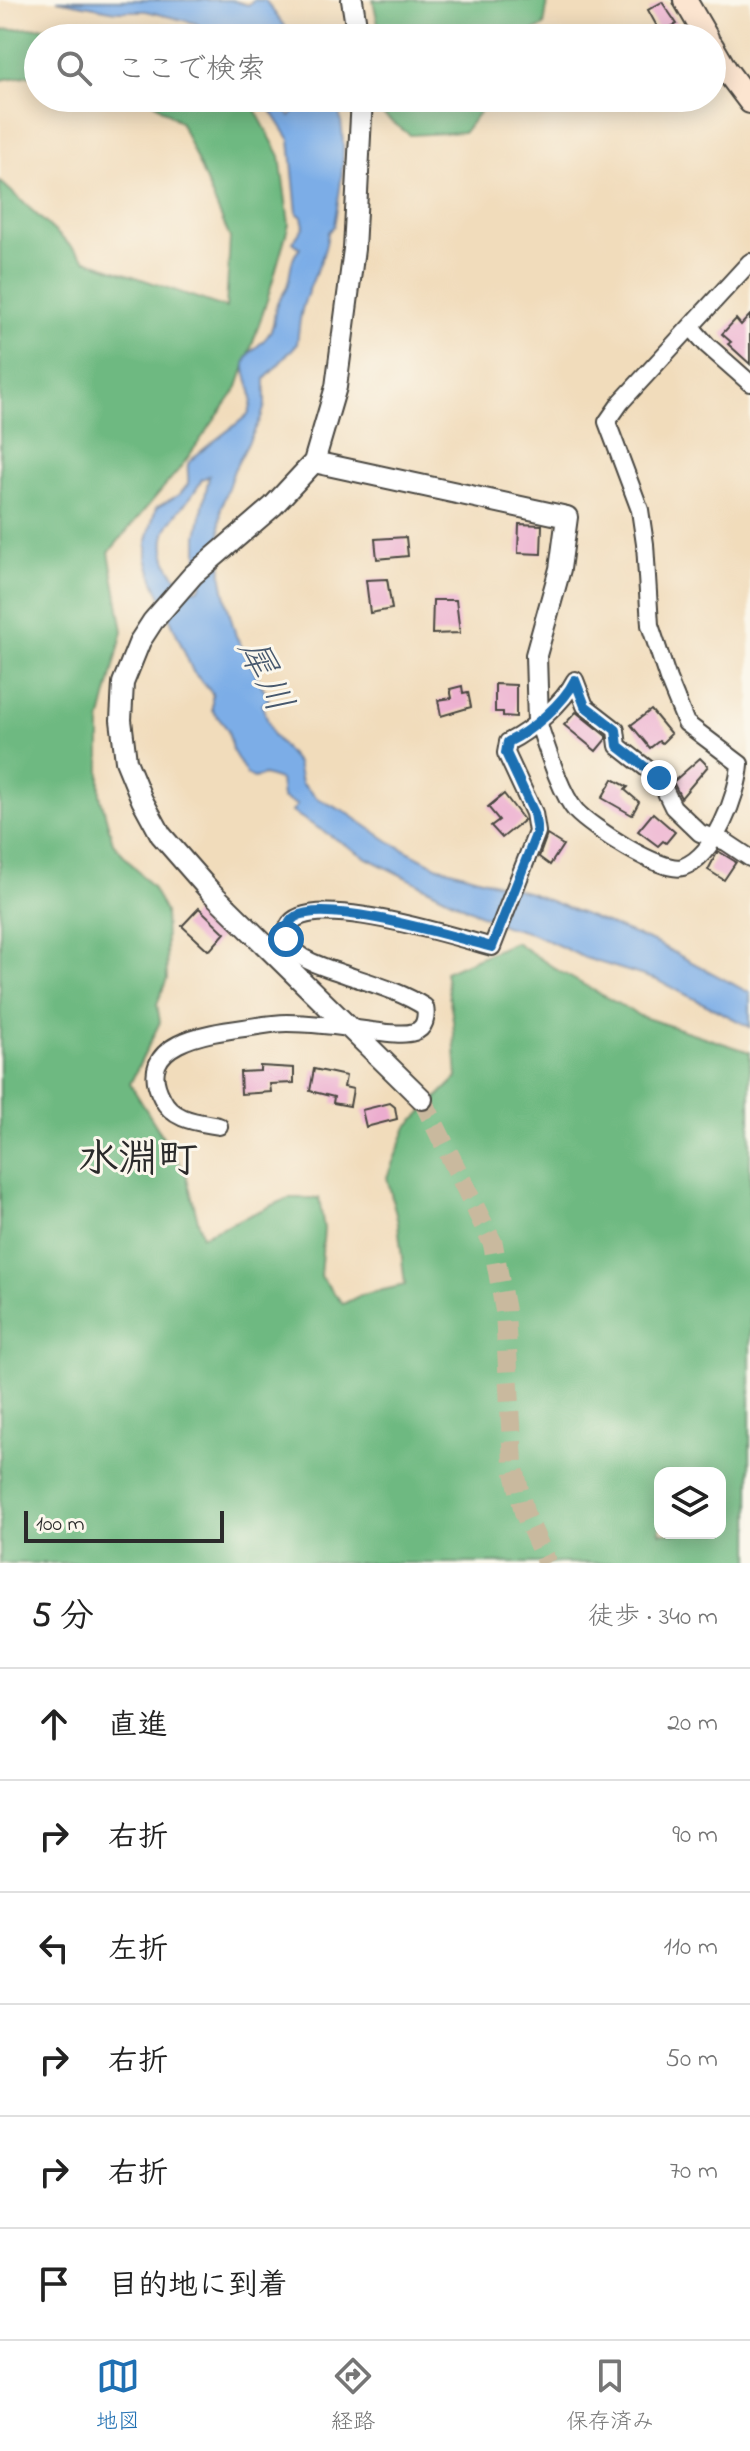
<!DOCTYPE html>
<html lang="ja">
<meta charset="utf-8">
<style>
:root{--surface:#fff;--page:#f6f6f6;--text:#222;--muted:#767676;--line:#e0e0e0;--accent:#1f6fb2}
body{margin:0;font-family:"Indie Flower","Klee One",sans-serif;background:var(--page);color:var(--text)}
.controls{position:absolute;right:24px;bottom:24px;display:grid;overflow:hidden;border-radius:16px;box-shadow:0 4px 20px #0003}
.controls button{width:72px;height:72px;display:grid;place-items:center;padding:0;border:0;border-bottom:2px solid var(--line);background:var(--surface);color:var(--text);font:40px sans-serif}
.scale{position:absolute;left:24px;bottom:20px;width:200px;box-sizing:border-box;padding-left:8px;border:4px solid #2b2b2b;border-top:0;font-size:22px;line-height:28px;white-space:nowrap;color:#2b2b2b;-webkit-text-stroke:6px #fbf7ec;paint-order:stroke}
.stop{position:absolute;width:24px;height:24px;margin:-18px;border:6px solid #1f6fb2;border-radius:50%;background:#fff}
.stop.end{background:#1f6fb2;border-color:#fff;box-shadow:0 2px 8px #0008}
.list{margin:0;padding:0;list-style:none}
h2{display:flex;justify-content:space-between;align-items:center;height:104px;margin:0;padding:0 32px;font-size:34px}
h2 small{font-size:26px;font-weight:400;color:var(--muted)}
.list li{display:grid;grid-template-columns:52px 1fr auto;gap:24px;align-items:center;box-sizing:border-box;height:112px;padding:0 32px;border-top:2px solid var(--line)}
.list b{display:block;font-size:30px;white-space:nowrap}
.list em{font-size:26px;font-style:normal;color:var(--muted)}
.icon{flex:none;width:44px;height:44px;fill:none;stroke:currentColor;stroke-width:2;stroke-linecap:round;stroke-linejoin:round}
.map{position:relative;flex:none;width:750px;height:1563px;overflow:hidden}
.search{position:absolute;background:var(--surface);box-shadow:0 4px 20px #0003;left:24px;right:24px;top:24px;height:88px;display:flex;align-items:center;gap:20px;box-sizing:border-box;padding:0 28px;border-radius:44px;color:var(--muted);font-size:30px}
.sheet{height:776px;background:var(--surface)}
nav{display:flex;justify-content:space-around;align-items:center;box-sizing:border-box;height:112px;border-top:2px solid var(--line);background:var(--surface);font-size:22px;color:var(--muted)}
nav a{display:grid;justify-items:center;gap:4px}
nav .on{color:var(--accent)}
.map>svg:first-child{display:block}
.forest{fill:#6eb981;stroke:#4c7256;stroke-width:2;fill-rule:evenodd}
.water{fill:#7cade7;stroke:#546c89;stroke-width:2;fill-rule:evenodd}
.building{fill:#ecadcf}
.lines{fill:none;stroke-linecap:round;stroke-linejoin:round}
.tertiary-tunnel{stroke:#c9b99e;stroke-width:20;stroke-dasharray:20 10;stroke-linecap:butt}
.minor-casing{stroke:#494641;stroke-width:20}
.tertiary-casing{stroke:#494641;stroke-width:24}
.secondary-casing{stroke:#494641;stroke-width:26}
.minor{stroke:#fff;stroke-width:16}
.tertiary{stroke:#fff;stroke-width:20}
.secondary{stroke:#fce5d0;stroke-width:22}
.route{stroke:#1f6fb2;stroke-width:10}
.labels{text-anchor:middle;stroke-width:6;stroke-linejoin:round;paint-order:stroke}
.water-label{font-size:38px;font-style:italic;fill:#47586d;stroke:#fbf7ec}
.quarter-label{font-size:40px;font-weight:bold;fill:#2b2b2b;stroke:#fbf7ec}
</style>
<div class="map">
<svg width="750" height="1563" viewBox="0 0 750 1563">
<rect width="100%" height="100%" fill="#fbf7ec"/>
<filter id="ink" filterUnits="userSpaceOnUse"><feTurbulence type="fractalNoise" baseFrequency=".0125" numOctaves="2"/><feDisplacementMap in="SourceGraphic" scale="16" xChannelSelector="R" yChannelSelector="G"/><feConvolveMatrix kernelMatrix="1 2 1 2 8 2 1 2 1" color-interpolation-filters="sRGB"/></filter>
<filter id="wash" filterUnits="userSpaceOnUse"><feTurbulence type="fractalNoise" baseFrequency=".006" numOctaves="4" result="noise"/><feDisplacementMap in="SourceGraphic" scale="32" xChannelSelector="R" yChannelSelector="G"/><feGaussianBlur stdDeviation="1.8" result="paint"/><feColorMatrix in="noise" values="0 0 0 0 0 0 0 0 0 0 0 0 0 0 0 0 0 1.4 0 .05"/><feComposite in="paint" operator="in"/></filter>
<g filter="url(#wash)">
<rect width="100%" height="100%" fill="#f1dcbb"/>
<path class="forest" d="M 373,0 L 548,0 L 544,26 L 518,38 L 381,38 Z
M 110,23 L 172,38 L 38,38 L 38,76 L 31,75 L 0,80 L 0,30 Z
M 148,98 L 249,98 L 280,156 L 289,224 L 268,297 L 238,387 L 181,467 L 109,552 L 123,631 L 100,722 L 100,795 L 113,843 L 152,887 L 165,912 L 167,979 L 157,1004 L 160,1022 L 130,1084 L 186,1174 L 202,1236 L 289,1198 L 319,1198 L 324,1229 L 320,1276 L 343,1304 L 361,1295 L 405,1285 L 398,1223 L 387,1177 L 407,1127 L 457,1078 L 453,1019 L 445,972 L 515,942 L 559,971 L 640,1016 L 750,1052 L 750,1563 L 0,1563 L 0,181 L 86,260 L 226,308 L 230,238 L 181,123 ZM 660,1473 L 720,1473 L 720,1533 L 660,1533 Z
M 383,98 L 490,98 L 464,132 L 410,135 L 383,115 Z"/>
<path class="water" d="M 57,0 L 231,0 L 248,5 L 254,0 L 265,0 L 293,38 L 223,38 L 195,23 L 146,11 L 116,11 Z
M 263,98 L 274,98 L 290,116 L 294,112 L 289,98 L 335,98 C 350,138 341,185 334,226 L 328,232 C 326,255 313,277 305,300 C 299,316 299,328 297,344 L 265,379 L 265,405 L 261,418 L 234,470 L 221,508 L 220,524 L 222,579 L 227,604 L 236,636 L 269,699 L 262,705 L 273,735 L 297,763 L 301,783 L 317,798 L 349,814 L 390,842 L 436,866 L 530,893 L 656,943 L 750,993 L 750,1027 L 657,980 L 585,958 L 534,934 L 505,926 L 479,914 L 367,858 L 292,812 L 297,805 L 282,798 L 280,780 L 264,775 L 254,778 L 247,775 L 232,750 L 228,730 L 212,710 L 212,693 L 193,672 L 153,579 L 147,558 L 147,540 L 156,508 L 180,494 L 188,484 C 189,478 187,470 188,464 C 190,457 239,424 248,414 C 259,392 243,380 245,364 C 247,349 266,344 271,330 C 275,321 274,314 276,306 C 278,300 283,295 286,289 C 293,273 287,263 300,248 L 293,242 L 304,226 L 302,217 L 297,213 L 290,140 ZM 209,476 L 197,536 L 197,561 L 202,585 L 198,589 L 190,590 C 178,581 168,570 165,555 C 156,521 191,506 202,479 Z"/>
<g id="blocks">
<path class="building" d="M 662,2 L 677,24 L 660,32 L 648,10 Z
M 750,315 L 750,364 L 728,344 L 731,342 L 722,334 L 736,319 L 741,325 Z
M 519,524 L 542,525 L 541,554 L 518,553 Z
M 406,537 L 408,556 L 377,559 L 375,539 Z
M 387,579 L 392,609 L 370,613 L 366,580 Z
M 433,600 L 456,600 L 460,633 L 432,634 Z
M 495,684 L 516,685 L 516,717 L 503,716 L 503,712 L 495,712 Z
M 462,686 L 463,693 L 468,692 L 471,707 L 441,716 L 438,700 L 452,698 L 450,689 Z
M 651,710 L 671,734 L 662,743 L 659,741 L 650,748 L 631,725 Z
M 576,712 L 606,736 L 606,739 L 596,751 L 564,725 Z
M 700,758 L 708,766 L 681,798 L 673,782 Z
M 613,779 L 628,787 L 625,790 L 639,802 L 632,815 L 602,798 Z
M 504,794 L 524,820 L 502,838 L 491,826 L 499,820 L 488,807 Z
M 653,813 L 675,832 L 666,843 L 663,841 L 658,846 L 638,831 Z
M 547,835 L 563,845 L 550,865 L 539,857 Z
M 718,851 L 736,862 L 724,880 L 708,870 Z
M 199,908 L 225,933 L 211,949 L 208,950 L 182,926 Z
M 260,1066 L 294,1068 L 294,1083 L 270,1084 L 271,1092 L 241,1094 L 240,1072 L 260,1071 Z
M 314,1069 L 346,1076 L 344,1087 L 353,1089 L 350,1106 L 333,1103 L 334,1097 L 310,1091 Z
M 390,1103 L 395,1107 L 397,1119 L 366,1127 L 362,1110 Z"/>
</g>
</g>
<g filter="url(#ink)">
<use href="#blocks" fill-opacity="0" stroke="#494641" stroke-width="2"/>
<g class="lines">
<path class="tertiary-tunnel" d="M 422,1099 L 493,1244 L 505,1311 L 513,1464 L 524,1512 L 547,1563"/>
<g class="minor-casing">
<path id="minor" d="M 691,327 L 707,345 L 750,383
M 538,722 C 546,745 560,793 576,811 C 591,827 662,874 683,867 C 715,855 738,795 740,764 L 686,723 L 668,679 L 650,625 L 645,544 L 640,510 L 607,422 L 621,402 L 750,262
M 219,1126 C 197,1122 173,1121 162,1098 C 133,1043 207,1033 244,1028 C 258,1026 273,1023 287,1023 C 315,1023 344,1027 372,1031 C 384,1032 402,1036 414,1032 C 425,1029 427,1017 425,1007 C 400,991 370,983 341,973 C 327,968 308,963 297,953 C 290,947 286,941 287,932 C 292,884 461,939 492,947 L 537,832 L 534,813 L 506,753 L 508,742 C 531,731 564,702 575,680 L 585,706 L 616,730 L 618,746 L 659,778 L 673,807 L 700,833 L 726,842 L 750,858"/>
</g>
<g class="tertiary-casing">
<path id="tertiary" d="M 352,0 L 358,38
M 362,98 L 354,249 L 336,387 L 314,462 L 273,506 L 193,575 L 153,621 L 140,641 L 123,683 L 121,720 L 126,761 L 142,800 L 161,835 L 210,891 L 422,1099
M 314,462 L 567,517 L 560,569 L 536,655 L 538,722"/>
</g>
<g class="secondary-casing">
<path id="secondary" d="M 685,0 L 707,38
M 712,46 L 726,70 L 750,102"/>
</g>
<use href="#minor" class="minor"/>
<use href="#tertiary" class="tertiary"/>
<use href="#secondary" class="secondary"/>
</g>
</g>
<g class="lines" filter="url(#ink)">
<path class="route" d="M 286,939 C 287,931 287,922 295,917 C 327,898 454,937 492,947 L 537,832 L 534,813 L 506,753 L 508,742 C 531,731 564,703 575,680 L 585,706 L 616,730 L 618,746 L 659,778"/>
</g>
<g class="labels">
<g class="water-label">
<text transform="translate(267 675) rotate(64)" y="13">犀川</text>
</g>
<g class="quarter-label">
<text x="138" y="1171">水淵町</text>
</g>
</g>
</svg>
<div class="controls">
<button><svg class="icon" aria-label="layers" viewBox="0 0 24 24"><path d="M12 4l9 5-9 5-9-5zM3 14l9 5 9-5"/></svg></button>
</div>
<div class="scale">100 m</div>
<div class="stop" style="left:286px;top:939px"></div>
<div class="stop end" style="left:659px;top:778px"></div>
<div class="search"><svg class="icon" aria-label="search" viewBox="0 0 24 24"><circle cx="10" cy="10" r="6"/><path d="M15 15l6 6"/></svg>ここで検索</div>
</div>
<section class="sheet">
<h2>5 分<small>徒歩 · 340 m</small></h2>
<ul class="list">
<li><svg class="icon" aria-label="ahead" viewBox="0 0 24 24"><path d="M12 20V5M6 11l6-6 6 6"/></svg><div><b>直進</b></div><em>20 m</em></li>
<li><svg class="icon" aria-label="right" viewBox="0 0 24 24"><path d="M7 20v-9h11M14 6l5 5-5 5"/></svg><div><b>右折</b></div><em>90 m</em></li>
<li><svg class="icon" aria-label="left" viewBox="0 0 24 24"><path d="M17 20v-9H6M10 6l-5 5 5 5"/></svg><div><b>左折</b></div><em>110 m</em></li>
<li><svg class="icon" aria-label="right" viewBox="0 0 24 24"><path d="M7 20v-9h11M14 6l5 5-5 5"/></svg><div><b>右折</b></div><em>50 m</em></li>
<li><svg class="icon" aria-label="right" viewBox="0 0 24 24"><path d="M7 20v-9h11M14 6l5 5-5 5"/></svg><div><b>右折</b></div><em>70 m</em></li>
<li><svg class="icon" aria-label="arrive" viewBox="0 0 24 24"><path d="M6 21V4h12l-3 4 3 4H6"/></svg><div><b>目的地に到着</b></div></li>
</ul>
</section>
<nav>
<a class="on"><svg class="icon" aria-label="map" viewBox="0 0 24 24"><path d="M3 6l6-2 6 2 6-2v14l-6 2-6-2-6 2zM9 4v14M15 6v14"/></svg>地図</a>
<a><svg class="icon" aria-label="directions" viewBox="0 0 24 24"><path d="M12 3l9 9-9 9-9-9zM9 14v-3h6M13 9l2 2-2 2"/></svg>経路</a>
<a><svg class="icon" aria-label="saved" viewBox="0 0 24 24"><path d="M7 4h10v16l-5-4-5 4z"/></svg>保存済み</a>
</nav>
